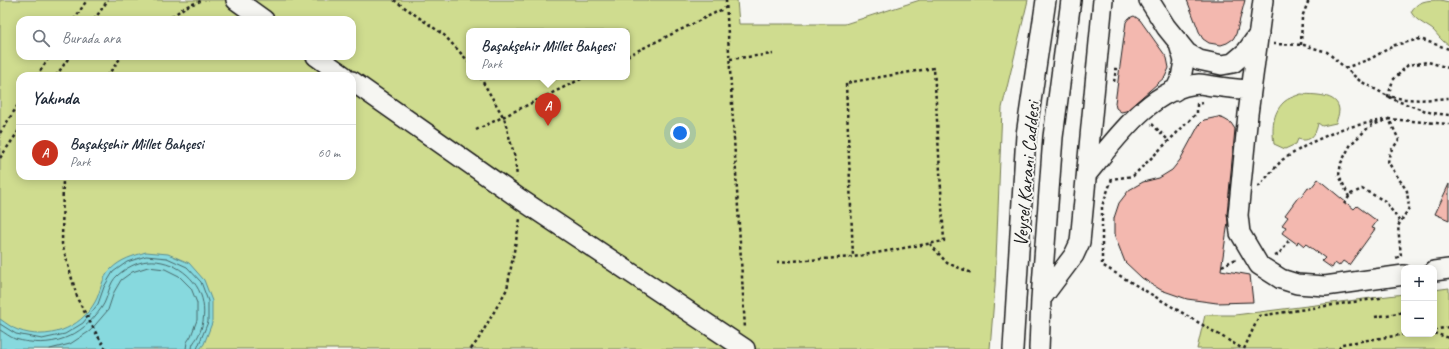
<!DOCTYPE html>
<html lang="tr">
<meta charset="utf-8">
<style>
:root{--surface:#fff;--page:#f2f2f3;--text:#1f2937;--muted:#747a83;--line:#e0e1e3;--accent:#c8321e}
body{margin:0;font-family:Caveat,sans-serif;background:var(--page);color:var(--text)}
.controls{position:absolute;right:12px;bottom:12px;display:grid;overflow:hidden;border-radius:8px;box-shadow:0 2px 10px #0003}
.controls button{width:36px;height:36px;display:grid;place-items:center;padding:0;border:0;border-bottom:1px solid var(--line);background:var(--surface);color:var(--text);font:20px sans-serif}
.you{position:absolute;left:680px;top:133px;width:14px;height:14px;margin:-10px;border:3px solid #fff;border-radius:50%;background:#1a73e8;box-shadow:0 0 0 6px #1a73e833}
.badge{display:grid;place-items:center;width:26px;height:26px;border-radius:50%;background:var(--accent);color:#fff;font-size:13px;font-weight:700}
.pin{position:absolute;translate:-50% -33px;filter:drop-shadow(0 1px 2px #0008)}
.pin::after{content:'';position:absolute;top:21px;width:14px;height:12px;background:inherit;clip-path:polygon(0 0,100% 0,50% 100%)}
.popup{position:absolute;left:466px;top:28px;width:164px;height:52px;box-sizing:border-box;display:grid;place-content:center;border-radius:8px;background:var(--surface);filter:drop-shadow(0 1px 3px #0005);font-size:13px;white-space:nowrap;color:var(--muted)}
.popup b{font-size:15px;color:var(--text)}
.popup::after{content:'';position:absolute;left:50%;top:100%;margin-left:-8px;border:8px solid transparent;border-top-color:var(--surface)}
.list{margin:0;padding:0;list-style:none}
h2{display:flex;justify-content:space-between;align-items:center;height:52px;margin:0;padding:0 16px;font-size:17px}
h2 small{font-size:13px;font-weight:400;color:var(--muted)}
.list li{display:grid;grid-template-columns:26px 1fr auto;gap:12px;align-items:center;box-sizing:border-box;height:56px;padding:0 16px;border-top:1px solid var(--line)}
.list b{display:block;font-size:15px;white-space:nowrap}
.list p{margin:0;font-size:13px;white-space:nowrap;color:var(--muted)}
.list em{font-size:13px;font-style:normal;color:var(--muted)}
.icon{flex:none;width:22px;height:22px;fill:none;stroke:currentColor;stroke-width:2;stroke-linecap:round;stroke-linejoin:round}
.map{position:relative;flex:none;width:1449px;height:349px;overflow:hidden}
.search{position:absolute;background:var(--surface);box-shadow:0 2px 10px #0003;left:16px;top:16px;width:340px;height:44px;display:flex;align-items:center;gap:10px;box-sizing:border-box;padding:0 14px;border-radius:12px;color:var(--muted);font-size:15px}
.panel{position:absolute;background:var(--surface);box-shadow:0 2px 10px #0003;left:16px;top:72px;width:340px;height:108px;border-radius:12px}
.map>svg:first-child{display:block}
.green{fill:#cfdc8f;stroke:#767c56;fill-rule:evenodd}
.water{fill:#87d9de;stroke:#5c8d90}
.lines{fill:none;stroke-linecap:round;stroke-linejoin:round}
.shore{stroke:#47686a;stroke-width:1}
.building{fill:#f3b8af;stroke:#1c1c1c}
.minor-casing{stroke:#1c1c1c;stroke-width:22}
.path{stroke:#1c1c1c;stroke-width:2.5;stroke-dasharray:3 3;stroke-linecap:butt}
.minor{stroke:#f6f6f2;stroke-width:19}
.labels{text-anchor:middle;stroke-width:4;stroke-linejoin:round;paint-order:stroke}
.street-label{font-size:20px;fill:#1c1c1c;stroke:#f6f6f2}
</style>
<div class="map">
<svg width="1449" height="349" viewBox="0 0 1449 349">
<rect width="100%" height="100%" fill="#f6f6f2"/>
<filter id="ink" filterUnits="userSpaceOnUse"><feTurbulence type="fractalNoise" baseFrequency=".025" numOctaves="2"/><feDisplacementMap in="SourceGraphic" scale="8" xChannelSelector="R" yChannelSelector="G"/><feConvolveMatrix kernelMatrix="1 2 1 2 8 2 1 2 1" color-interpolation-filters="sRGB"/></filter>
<g filter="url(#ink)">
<path class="green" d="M 0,0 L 737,0 L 739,24 L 845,24 L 920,0 L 1028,0 L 1002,108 L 995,286 L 990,349 L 0,349 ZM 20,20 L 352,20 L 352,56 L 20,56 ZM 469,31 L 627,31 L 627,77 L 469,77 ZM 20,76 L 352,76 L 352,176 L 20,176 Z
M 1440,0 L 1449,2 L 1449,45 C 1442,42 1438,35 1433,30 C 1425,24 1416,21 1411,12 C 1417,1 1427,0 1440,0 Z
M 1301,94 C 1313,95 1338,93 1339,110 C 1339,114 1337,119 1336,123 L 1322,126 L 1318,123 C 1316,135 1310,143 1298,139 L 1296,144 L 1285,149 L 1274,144 C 1272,130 1272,113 1284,102 C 1288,98 1296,96 1301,94 Z
M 1449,288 L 1449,349 L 1197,349 L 1205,315 L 1235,315 L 1404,294 L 1404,334 L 1434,334 L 1434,290 Z"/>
<path class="water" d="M 146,252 L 168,254 L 189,263 L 204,280 L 212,301 L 212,323 L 204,344 L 200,349 L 0,349 L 0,319 C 6,323 12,328 18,330 C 47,341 80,329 95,302 C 101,292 101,278 111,269 C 121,259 133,256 146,252 Z"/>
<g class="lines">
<path class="shore" d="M 0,324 L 16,334 L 42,339 L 65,334 L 83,323 L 98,304 L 104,287 L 113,272 L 127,262 L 146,256 L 167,258 L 187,267 L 201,282 L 208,301 L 208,322 L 197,349
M 0,330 C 5,333 10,337 15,339 C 51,349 81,338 102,307 C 109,297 108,283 118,275 C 126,268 137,262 148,261 C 173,259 199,278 203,303 C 205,315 203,328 197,338 C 194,342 192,344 192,349
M 50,349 L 70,344 L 90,331 L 108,310 L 114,292 L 121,280 L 132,272 L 148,267 L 165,269 L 179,276 L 191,288 L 197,303 L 197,320 L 191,336 L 187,342 L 186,349"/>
</g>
<path class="building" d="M 1187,0 L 1245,0 L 1236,34 L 1233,39 L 1227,43 L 1221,45 L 1209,43 L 1203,39 L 1200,34 Z
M 1134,16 L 1140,20 L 1167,58 L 1169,68 L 1165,77 L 1126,111 L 1121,112 L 1116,108 L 1115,103 L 1126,22 L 1129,18 Z
M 1218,117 L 1224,119 L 1231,123 L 1235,129 L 1227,214 L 1228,222 L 1221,270 L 1250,275 L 1253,302 L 1217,303 L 1187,299 L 1161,290 L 1142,278 L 1125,262 L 1114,234 L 1114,218 L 1119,203 L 1129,190 L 1143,182 L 1159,178 L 1172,170 L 1180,160 L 1199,125 L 1204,120 Z
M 1318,179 L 1354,209 L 1357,206 L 1377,221 L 1372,228 L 1375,229 L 1349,265 L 1343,261 L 1339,266 L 1335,263 L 1332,268 L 1322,261 L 1325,258 L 1306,244 L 1304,246 L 1298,241 L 1297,244 L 1282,233 L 1286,227 L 1282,225 L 1288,217 L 1285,215 L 1299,196 L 1301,197 L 1308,187 L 1311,188 Z
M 1449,184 L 1449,220 L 1435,214 Z"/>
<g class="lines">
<g class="minor-casing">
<path id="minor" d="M 236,0 L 264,20
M 1149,0 L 1166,27 L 1187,53 L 1199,60 L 1222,65 L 1233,63 L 1246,52 L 1259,34
M 1263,0 L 1248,114 L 1238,215 L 1240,233 L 1259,265 L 1281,279 L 1297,284 L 1325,286 L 1404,275
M 316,56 L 344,76
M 352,81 L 520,199 L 745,349
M 1175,91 L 1181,78 L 1184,61 L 1178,41
M 1087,174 C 1115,140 1151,87 1199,84 C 1203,84 1209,86 1214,86 C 1226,88 1238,89 1250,90
M 1434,271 L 1449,269
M 1041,299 L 1074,255 L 1080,242 L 1103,0
M 1013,349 L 1026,135 L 1046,0
M 1039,349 L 1041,299 L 1053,137 L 1071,0"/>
</g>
<path class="path" d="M 394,0 L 444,35 L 469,62
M 726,0 L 745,329
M 74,20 L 87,0
M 94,20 L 108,0
M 167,20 L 185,7 L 203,0
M 1273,44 L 1304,45 L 1327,52 L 1360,81 L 1397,101 L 1432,113 L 1449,115
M 1301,45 L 1302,17 L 1309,0
M 627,56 L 727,7
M 730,59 L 773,54
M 1345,68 L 1370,59 L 1395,45 L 1420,39 L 1449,49
M 1449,68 L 1428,62 L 1408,65 L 1393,80 L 1388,96 C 1409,101 1427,100 1449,98
M 1114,69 L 1116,69 L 1114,82
M 37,76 L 50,56
M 56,76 L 70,56
M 107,76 L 122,56
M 480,77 L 504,118 L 515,158 L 517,177
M 1203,103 L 1197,104 L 1197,113 L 1133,176 L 1112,179 L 1102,206 L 1102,265 L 1243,349
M 1388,119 L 1449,124
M 1152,124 L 1169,141
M 476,130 L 585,77
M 0,133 L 20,102
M 0,158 L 20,129
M 63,176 L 62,244 L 78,300 L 96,333 L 106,349
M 1258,187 L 1282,160 L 1310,143 L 1344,128 L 1383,120
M 1349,197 L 1339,175 L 1341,163 L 1351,144 L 1370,126 L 1389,119 L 1399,140 L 1390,152 L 1388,162 L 1407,191 L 1409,208 L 1398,226 L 1401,256 L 1396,258
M 1344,204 L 1351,194 L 1362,189 L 1385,201 L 1400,222
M 930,244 L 947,263 L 972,273
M 1275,256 L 1279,254 L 1290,239
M 777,262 L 853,257 L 944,241 L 934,68 L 846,83 L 853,257
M 1222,266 L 1236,259
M 1375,317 L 1404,312
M 1434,330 L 1449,327
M 1434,333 L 1449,338
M 471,349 L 478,340 L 507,289 L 520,219
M 1244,349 L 1259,316 L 1380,298 L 1379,295
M 1339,349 L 1342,344 L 1407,334"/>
<use href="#minor" class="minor"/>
</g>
</g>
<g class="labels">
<g class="street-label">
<text transform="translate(1026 174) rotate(-85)" y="7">Veysel Karani Caddesi</text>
</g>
</g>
</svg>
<div class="controls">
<button>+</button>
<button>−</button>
</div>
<div class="you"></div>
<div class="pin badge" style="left:548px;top:126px">A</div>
<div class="popup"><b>Başakşehir Millet Bahçesi</b>Park</div>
<div class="search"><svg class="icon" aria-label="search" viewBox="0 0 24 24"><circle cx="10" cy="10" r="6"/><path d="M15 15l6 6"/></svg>Burada ara</div>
<section class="panel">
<h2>Yakında<small></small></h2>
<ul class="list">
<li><span class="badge">A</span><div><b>Başakşehir Millet Bahçesi</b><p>Park</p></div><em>60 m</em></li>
</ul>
</section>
</div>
